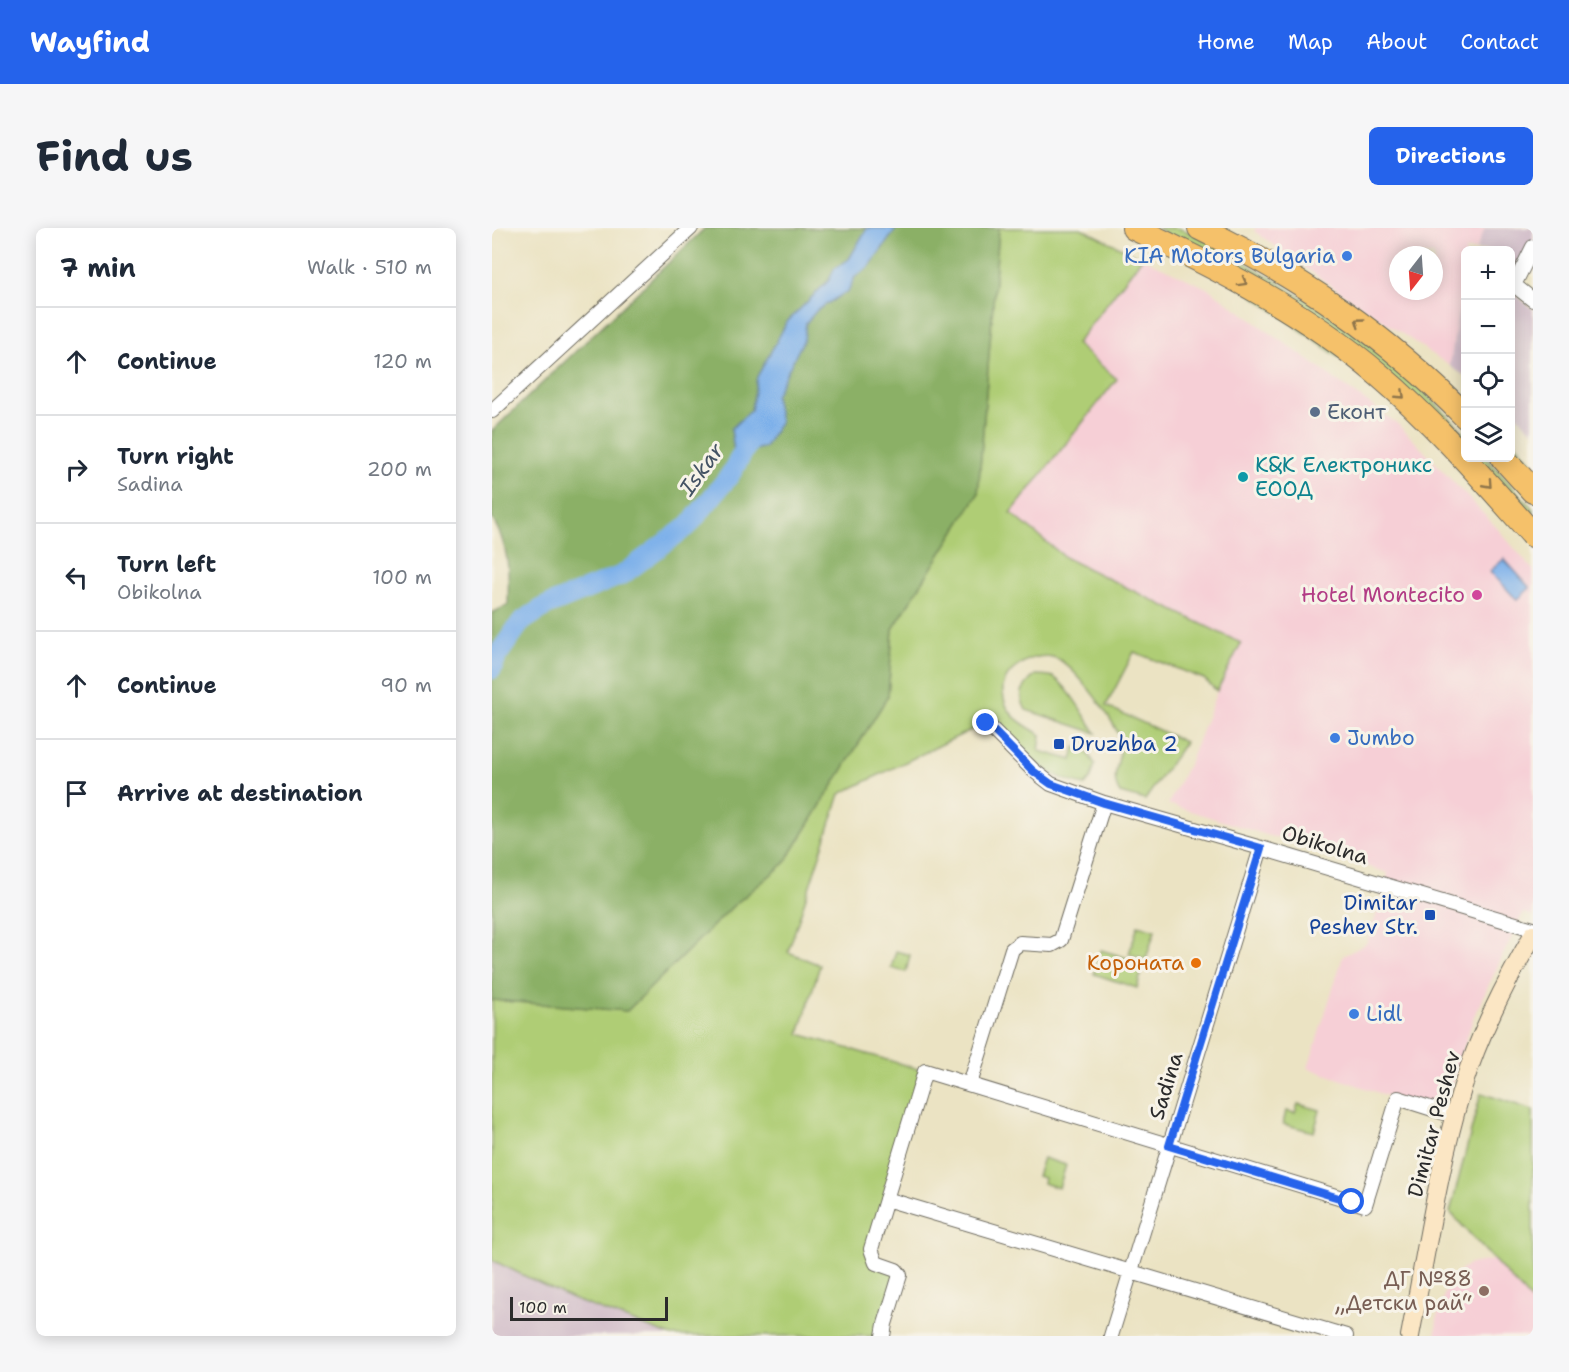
<!DOCTYPE html>
<meta charset="utf-8">
<style>
:root{--surface:#fff;--page:#f6f6f7;--text:#1f2937;--muted:#747a83;--line:#e0e1e3;--accent:#2563eb}
body{margin:0;font-family:"Shantell Sans",sans-serif;background:var(--page);color:var(--text)}
.controls{position:absolute;right:18px;top:18px;display:grid;overflow:hidden;border-radius:9px;box-shadow:0 3px 15px #0003}
.controls button{width:54px;height:54px;display:grid;place-items:center;padding:0;border:0;border-bottom:2px solid var(--line);background:var(--surface);color:var(--text);font:30px sans-serif}
.compass{position:absolute;left:897px;top:18px;width:54px;height:54px;border-radius:50%;background:var(--surface);box-shadow:0 3px 15px #0003;rotate:197deg}
.scale{position:absolute;left:18px;bottom:15px;width:158px;box-sizing:border-box;padding-left:6px;border:3px solid #2b2b2b;border-top:0;font-size:16px;line-height:21px;white-space:nowrap;color:#2b2b2b;-webkit-text-stroke:4px #f7f3e8;paint-order:stroke}
.stop{position:absolute;width:18px;height:18px;margin:-14px;border:4px solid #2563eb;border-radius:50%;background:#fff}
.stop.end{background:#2563eb;border-color:#fff;box-shadow:0 2px 6px #0008}
.list{margin:0;padding:0;list-style:none}
h2{display:flex;justify-content:space-between;align-items:center;height:78px;margin:0;padding:0 24px;font-size:26px}
h2 small{font-size:20px;font-weight:400;color:var(--muted)}
.list li{display:grid;grid-template-columns:39px 1fr auto;gap:18px;align-items:center;box-sizing:border-box;height:108px;padding:0 24px;border-top:2px solid var(--line)}
.list b{display:block;font-size:22px;white-space:nowrap}
.list p{margin:0;font-size:20px;white-space:nowrap;color:var(--muted)}
.list em{font-size:20px;font-style:normal;color:var(--muted)}
.icon{flex:none;width:33px;height:33px;fill:none;stroke:currentColor;stroke-width:2;stroke-linecap:round;stroke-linejoin:round}
.map{position:relative;flex:none;width:1041px;height:1108px;overflow:hidden;border-radius:9px}
header{display:flex;align-items:center;gap:36px;box-sizing:border-box;height:84px;padding:0 30px;background:var(--accent);color:#fff}
header strong{font-size:28px}
nav{display:flex;gap:33px;margin-inline-start:auto;font-size:21px}
.intro{display:flex;align-items:center;justify-content:space-between;box-sizing:border-box;height:144px;padding:0 36px}
h1{margin:0;font-size:42px}
.button{padding:15px 27px;border-radius:9px;background:var(--accent);color:#fff;font-size:21px;font-weight:700}
main{display:flex;gap:36px;padding:0 36px}
aside{flex:1;background:var(--surface);border-radius:9px;box-shadow:0 3px 15px #0003}
.map>svg:first-child{display:block}
.built{fill:#f6cfd6;fill-rule:evenodd}
.industrial{fill:#d1bdc9}
.green{fill:#afcd74;stroke:#6d7c50;stroke-width:1.5}
.forest{fill:#8bb066;stroke:#5b6e48;stroke-width:1.5}
.water{fill:#7db0ea;stroke:#546e8a;stroke-width:1.5}
.lines{fill:none;stroke-linecap:round;stroke-linejoin:round}
.river{stroke:#7db0ea;stroke-width:20}
.street-casing{stroke:#6e6b60;stroke-width:16}
.secondary-casing{stroke:#6e6b60;stroke-width:20}
.highway-casing{stroke:#6e6b60;stroke-width:26}
.street{stroke:#fff;stroke-width:14}
.secondary{stroke:#fbe6c4;stroke-width:18}
.highway{stroke:#f5c16b;stroke-width:24}
.oneway{stroke:#90764b}
.route{stroke:#2563eb;stroke-width:8}
.shop-dot{fill:#3f7fe0;stroke:#f7f3e8;stroke-width:2}
.service-dot{fill:#5c6f8a;stroke:#f7f3e8;stroke-width:2}
.culture-dot{fill:#0f9aa8;stroke:#f7f3e8;stroke-width:2}
.hotel-dot{fill:#d1479c;stroke:#f7f3e8;stroke-width:2}
.transit-dot{fill:#1a4fb4;stroke:#f7f3e8;stroke-width:2}
.food-dot{fill:#e8710a;stroke:#f7f3e8;stroke-width:2}
.education-dot{fill:#8d6e63;stroke:#f7f3e8;stroke-width:2}
.labels{text-anchor:middle;stroke-width:6;stroke-linejoin:round;paint-order:stroke}
.shop-label{font-size:21px;fill:#366cbe;stroke:#f7f3e8;text-anchor:start}
.service-label{font-size:21px;fill:#4e5e75;stroke:#f7f3e8;text-anchor:start}
.culture-label{font-size:21px;fill:#0d838f;stroke:#f7f3e8;text-anchor:start}
.hotel-label{font-size:21px;fill:#b23c85;stroke:#f7f3e8;text-anchor:end}
.transit-label{font-size:21px;fill:#164399;stroke:#f7f3e8;text-anchor:start}
.street-label{font-size:21px;fill:#2b2b2b;stroke:#f7f3e8}
.food-label{font-size:21px;fill:#c56008;stroke:#f7f3e8;text-anchor:end}
.education-label{font-size:21px;fill:#785e54;stroke:#f7f3e8;text-anchor:end}
.water-label{font-size:22px;font-style:italic;fill:#445364;stroke:#f7f3e8}
</style>
<header>
<strong>Wayfind</strong>
<nav><a>Home</a><a>Map</a><a>About</a><a>Contact</a></nav>
</header>
<div class="intro"><h1>Find us</h1><a class="button">Directions</a></div>
<main>
<aside>
<h2>7 min<small>Walk · 510 m</small></h2>
<ul class="list">
<li><svg class="icon" aria-label="ahead" viewBox="0 0 24 24"><path d="M12 20V5M6 11l6-6 6 6"/></svg><div><b>Continue</b></div><em>120 m</em></li>
<li><svg class="icon" aria-label="right" viewBox="0 0 24 24"><path d="M7 20v-9h11M14 6l5 5-5 5"/></svg><div><b>Turn right</b><p>Sadina</p></div><em>200 m</em></li>
<li><svg class="icon" aria-label="left" viewBox="0 0 24 24"><path d="M17 20v-9H6M10 6l-5 5 5 5"/></svg><div><b>Turn left</b><p>Obikolna</p></div><em>100 m</em></li>
<li><svg class="icon" aria-label="ahead" viewBox="0 0 24 24"><path d="M12 20V5M6 11l6-6 6 6"/></svg><div><b>Continue</b></div><em>90 m</em></li>
<li><svg class="icon" aria-label="arrive" viewBox="0 0 24 24"><path d="M6 21V4h12l-3 4 3 4H6"/></svg><div><b>Arrive at destination</b></div></li>
</ul>
</aside>
<div class="map">
<svg width="1041" height="1108" viewBox="0 0 1041 1108">
<rect width="100%" height="100%" fill="#f7f3e8"/>
<filter id="ink" filterUnits="userSpaceOnUse"><feTurbulence type="fractalNoise" baseFrequency=".0167" numOctaves="2"/><feDisplacementMap in="SourceGraphic" scale="12" xChannelSelector="R" yChannelSelector="G"/><feConvolveMatrix kernelMatrix="1 2 1 2 8 2 1 2 1" color-interpolation-filters="sRGB"/></filter>
<filter id="wash" filterUnits="userSpaceOnUse"><feTurbulence type="fractalNoise" baseFrequency=".008" numOctaves="4" result="noise"/><feDisplacementMap in="SourceGraphic" scale="24" xChannelSelector="R" yChannelSelector="G"/><feGaussianBlur stdDeviation="1.35" result="paint"/><feColorMatrix in="noise" values="0 0 0 0 0 0 0 0 0 0 0 0 0 0 0 0 0 1.4 0 .05"/><feComposite in="paint" operator="in"/></filter>
<g filter="url(#wash)">
<rect width="100%" height="100%" fill="#ebe3c3"/>
<path class="built" d="M 764,0 L 993,0 L 984,22 L 974,22 L 973,54 L 965,90 L 958,138 L 841,59 L 762,3 ZM 906,27 L 942,27 L 942,63 L 906,63 Z
M 650,30 L 717,61 L 907,197 L 1005,300 L 1041,342 L 1041,688 L 1031,685 L 982,788 L 950,887 L 816,840 L 851,728 L 874,716 L 890,671 L 896,645 L 676,576 L 699,531 L 725,463 L 748,415 L 574,330 L 519,285 L 625,152 L 584,116 Z
M 1002,1032 L 1041,1075 L 1041,1108 L 943,1108 L 946,1084 L 958,1050 L 977,1036 Z"/>
<path class="industrial" d="M 993,0 L 1041,0 L 1041,13 L 1019,58 L 1018,22 L 984,22 Z
M 973,54 L 974,148 L 973,148 L 958,138 L 965,90 Z
M 1019,63 L 1041,81 L 1041,203 L 1019,182 Z
M 0,1024 L 311,1108 L 0,1108 Z"/>
<path class="green" d="M 507,0 L 589,0 L 650,30 L 584,116 L 625,151 L 519,285 L 574,330 L 749,415 L 725,463 L 712,451 L 642,424 L 614,478 L 693,514 L 653,572 L 628,565 C 617,549 629,533 629,516 C 629,499 581,436 564,430 C 544,422 508,442 511,465 C 513,488 531,496 549,507 L 547,523 L 580,532 L 583,519 L 595,524 L 603,536 L 599,550 L 593,557 C 550,549 524,519 498,487 L 481,501 L 348,566 L 296,724 L 328,737 L 307,806 L 433,843 L 379,1021 L 384,1035 L 404,1042 L 391,1108 L 180,1108 L 80,1071 L 0,1032 L 0,772 L 135,783 L 241,678 L 293,635 L 396,468 L 401,401 L 486,266 Z
M 666,0 C 672,0 679,0 684,0 C 700,2 731,23 746,31 C 831,77 909,135 973,206 L 973,220 Z
M 1019,210 L 1041,235 L 1041,243 L 1019,219 Z
M 983,230 L 994,230 L 1041,281 L 1041,294 Z
M 543,447 C 549,447 555,447 561,449 C 576,457 594,491 604,505 L 534,482 C 525,465 530,460 543,447 Z
M 646,697 L 663,702 L 654,731 L 637,726 Z
M 609,722 L 652,735 L 645,760 L 602,746 Z
M 404,723 L 418,727 L 414,744 L 399,740 Z
M 989,865 L 1041,882 L 1041,1075 L 958,984 Z
M 806,876 L 828,882 L 822,904 L 791,896 L 794,883 L 803,885 Z
M 551,930 L 574,937 L 567,960 L 551,955 L 552,950 L 545,948 Z"/>
<path class="forest" d="M 213,0 L 507,0 L 486,266 L 401,401 L 396,468 L 293,635 L 241,678 L 135,783 L 0,772 L 0,385 L 16,377 C 17,344 18,320 0,290 L 0,203 Z"/>
<path class="water" d="M 375,0 L 405,0 L 377,39 L 363,49 L 356,63 L 325,82 L 314,95 L 312,111 L 283,168 L 288,194 L 273,219 L 258,223 L 244,238 L 239,201 L 259,182 L 265,149 L 295,94 L 337,52 L 342,41 L 357,31 Z
M 1012,331 L 1038,360 L 1025,372 L 998,343 Z"/>
<g class="lines">
<path class="river" d="M 0,441 L 5,428 L 29,394 L 54,378 L 130,347 L 197,297 L 238,247 L 257,214"/>
</g>
</g>
<g filter="url(#ink)">
<g class="lines">
<g class="street-casing">
<path id="street" d="M 1041,19 L 1022,57 L 1041,72
M 0,183 L 199,0
M 494,495 L 541,542 L 559,556 L 612,575 L 769,620 L 1041,701
M 478,856 L 520,721 L 528,715 L 560,717 L 569,712 L 612,575
M 394,971 L 854,1108
M 391,1108 L 393,1096 L 408,1047 L 404,1042 L 384,1035 L 379,1021 L 433,843 L 873,977 L 906,870 L 963,888
M 619,1108 L 769,620"/>
</g>
<g class="secondary-casing">
<path id="secondary" d="M 918,1108 C 934,1026 946,941 970,861 C 987,806 1013,756 1041,707"/>
</g>
<g class="highway-casing">
<path id="highway" d="M 642,0 C 728,41 813,84 887,147 C 943,195 992,252 1041,307
M 708,0 C 810,50 894,107 974,189
M 1011,230 L 1041,263"/>
</g>
<use href="#street" class="street"/>
<use href="#secondary" class="secondary"/>
<use href="#highway" class="highway"/>
</g>
<defs><path id="oneway-chevron" d="M-2-3.5L2.5 0L-2 3.5" fill="none" stroke-width="1.6" stroke-linecap="round" stroke-linejoin="round" transform="scale(1.5)"/></defs>
<g class="oneway">
<use href="#oneway-chevron" transform="translate(751 54) rotate(29)"/>
<use href="#oneway-chevron" transform="translate(867 94) rotate(-144)"/>
<use href="#oneway-chevron" transform="translate(909 167) rotate(43)"/>
<use href="#oneway-chevron" transform="translate(996 256) rotate(48)"/>
</g>
</g>
<g class="lines" filter="url(#ink)">
<path class="route" d="M 494,495 L 541,543 L 559,556 L 612,575 L 769,620 L 677,918 L 860,974"/>
</g>
<g class="shop-dot">
<circle cx="855" cy="28" r="6"/>
<circle cx="843" cy="510" r="6"/>
<circle cx="862" cy="786" r="6"/>
</g>
<circle class="service-dot" cx="823" cy="184" r="6"/>
<circle class="culture-dot" cx="751" cy="249" r="6"/>
<circle class="hotel-dot" cx="985" cy="367" r="6"/>
<g class="transit-dot">
<rect x="561" y="510" width="12" height="12" rx="3"/>
<rect x="932" y="681" width="12" height="12" rx="3"/>
</g>
<circle class="food-dot" cx="704" cy="735" r="6"/>
<circle class="education-dot" cx="992" cy="1063" r="6"/>
<g class="labels">
<g class="shop-label">
<text x="843" y="35" text-anchor="end">KIA Motors Bulgaria</text>
<text x="855" y="517">Jumbo</text>
<text x="874" y="793">Lidl</text>
</g>
<g class="service-label">
<text x="835" y="191">Еконт</text>
</g>
<g class="culture-label">
<text x="763" y="244">K&amp;K Електроникс<tspan x="763" dy="24">ЕООД</tspan></text>
</g>
<g class="hotel-label">
<text x="973" y="374">Hotel Montecito</text>
</g>
<g class="transit-label">
<text x="579" y="523">Druzhba 2</text>
<text x="926" y="682" text-anchor="end">Dimitar<tspan x="926" dy="24">Peshev Str.</tspan></text>
</g>
<g class="street-label">
<text transform="translate(833 617) rotate(17)" y="7">Obikolna</text>
<text transform="translate(674 858) rotate(-73)" y="7">Sadina</text>
<text transform="translate(942 896) rotate(-75)" y="7">Dimitar Peshev</text>
</g>
<g class="food-label">
<text x="692" y="742">Короната</text>
</g>
<g class="education-label">
<text x="980" y="1058">ДГ №88<tspan x="980" dy="24">„Детски рай“</tspan></text>
</g>
<g class="water-label">
<text transform="translate(209 241) rotate(-54)" y="8">Iskar</text>
</g>
</g>
</svg>
<div class="controls">
<button>+</button>
<button>−</button>
<button><svg class="icon" aria-label="locate" viewBox="0 0 24 24"><circle cx="12" cy="12" r="6"/><path d="M12 2v4M12 18v4M2 12h4M18 12h4"/></svg></button>
<button><svg class="icon" aria-label="layers" viewBox="0 0 24 24"><path d="M12 4l9 5-9 5-9-5zM3 14l9 5 9-5"/></svg></button>
</div>
<svg class="compass" viewBox="-18 -18 36 36"><path d="M0-13l5 13h-10z" fill="#e53935"/><path d="M0 13l5-13h-10z" fill="#747a83"/></svg>
<div class="scale">100 m</div>
<div class="stop" style="left:860px;top:974px"></div>
<div class="stop end" style="left:494px;top:495px"></div>
</div>
</main>
